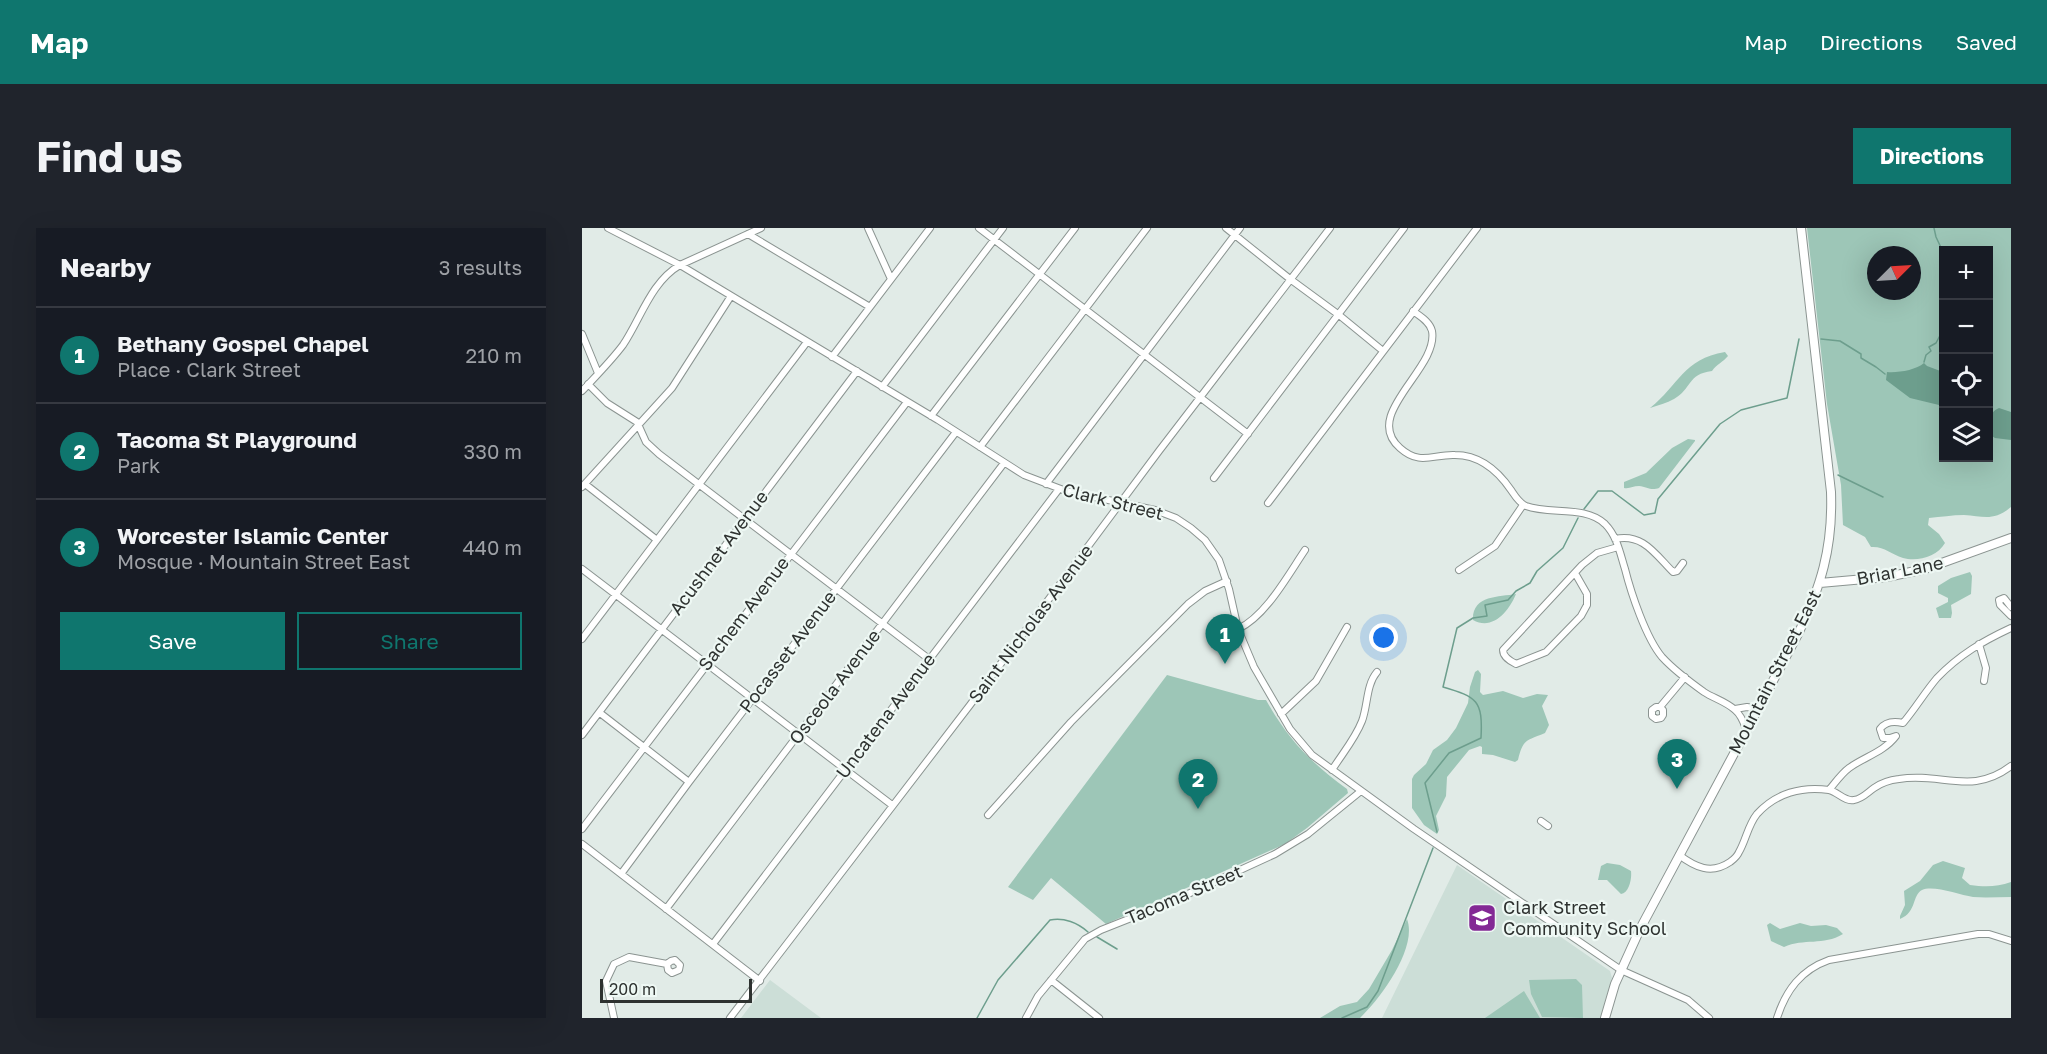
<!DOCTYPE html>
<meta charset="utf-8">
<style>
:root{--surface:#171b24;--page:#20242c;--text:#f1f3f6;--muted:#9ea1a6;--line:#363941;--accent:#0f766e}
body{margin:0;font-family:"Golos Text",sans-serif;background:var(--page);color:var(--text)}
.controls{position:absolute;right:18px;top:18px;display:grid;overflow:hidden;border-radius:0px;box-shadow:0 6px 24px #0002}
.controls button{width:54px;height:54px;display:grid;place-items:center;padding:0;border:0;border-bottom:2px solid var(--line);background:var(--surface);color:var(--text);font:30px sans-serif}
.compass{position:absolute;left:1285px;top:18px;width:54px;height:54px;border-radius:50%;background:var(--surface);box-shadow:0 6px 24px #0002;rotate:66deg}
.scale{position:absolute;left:18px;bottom:15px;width:152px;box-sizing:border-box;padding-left:6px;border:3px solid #2e3230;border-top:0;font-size:16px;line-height:21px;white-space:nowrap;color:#2e3230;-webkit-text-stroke:4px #eef8f4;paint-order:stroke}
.you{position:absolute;left:802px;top:410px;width:21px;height:21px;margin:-15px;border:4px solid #fff;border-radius:50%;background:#1a73e8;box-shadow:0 0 0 9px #1a73e833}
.badge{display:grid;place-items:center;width:39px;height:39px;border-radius:50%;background:var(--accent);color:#fff;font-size:20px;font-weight:700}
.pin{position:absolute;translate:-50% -50px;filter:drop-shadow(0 2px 3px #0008)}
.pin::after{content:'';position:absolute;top:32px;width:21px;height:18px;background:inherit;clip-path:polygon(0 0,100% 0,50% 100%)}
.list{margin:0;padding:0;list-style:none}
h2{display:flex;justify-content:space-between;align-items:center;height:78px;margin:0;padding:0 24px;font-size:26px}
h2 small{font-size:20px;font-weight:400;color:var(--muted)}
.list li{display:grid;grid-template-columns:39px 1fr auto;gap:18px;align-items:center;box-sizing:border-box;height:96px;padding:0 24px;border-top:2px solid var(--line)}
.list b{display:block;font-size:22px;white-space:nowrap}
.list p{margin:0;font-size:20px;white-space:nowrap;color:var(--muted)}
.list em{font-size:20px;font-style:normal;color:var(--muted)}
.actions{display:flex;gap:12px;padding:18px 24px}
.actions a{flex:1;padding:14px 0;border:2px solid var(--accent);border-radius:0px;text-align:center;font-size:21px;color:var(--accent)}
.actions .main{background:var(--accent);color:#fff}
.icon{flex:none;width:33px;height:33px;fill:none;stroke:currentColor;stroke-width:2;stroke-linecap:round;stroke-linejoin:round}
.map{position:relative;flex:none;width:1429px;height:790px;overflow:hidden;border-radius:0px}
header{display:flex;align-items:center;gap:36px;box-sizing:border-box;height:84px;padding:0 30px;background:var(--accent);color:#fff}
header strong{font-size:28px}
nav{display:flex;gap:33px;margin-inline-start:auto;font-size:21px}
.intro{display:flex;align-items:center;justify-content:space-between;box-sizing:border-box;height:144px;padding:0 36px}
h1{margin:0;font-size:42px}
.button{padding:15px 27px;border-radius:0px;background:var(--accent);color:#fff;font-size:21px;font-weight:700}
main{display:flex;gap:36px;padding:0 36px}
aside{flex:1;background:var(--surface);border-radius:0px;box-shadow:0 6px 24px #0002}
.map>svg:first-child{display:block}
.built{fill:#ccded7}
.green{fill:#9dc6b7;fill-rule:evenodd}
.water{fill:#6d9e8d}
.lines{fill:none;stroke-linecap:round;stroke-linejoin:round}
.stream{stroke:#6d9e8d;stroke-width:1.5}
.minor-casing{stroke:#8b9491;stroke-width:8}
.major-casing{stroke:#8b9491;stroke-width:10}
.minor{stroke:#fff;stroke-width:6}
.major{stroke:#fff;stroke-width:8}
.labels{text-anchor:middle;stroke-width:4.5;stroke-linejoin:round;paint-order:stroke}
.street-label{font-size:18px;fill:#2e3230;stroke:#eef8f4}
.poi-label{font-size:18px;fill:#2e3230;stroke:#eef8f4;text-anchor:start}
</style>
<header>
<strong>Map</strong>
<nav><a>Map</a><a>Directions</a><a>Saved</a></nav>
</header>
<div class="intro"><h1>Find us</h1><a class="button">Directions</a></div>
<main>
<aside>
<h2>Nearby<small>3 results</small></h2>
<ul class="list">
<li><span class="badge">1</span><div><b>Bethany Gospel Chapel</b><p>Place · Clark Street</p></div><em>210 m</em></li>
<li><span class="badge">2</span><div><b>Tacoma St Playground</b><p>Park</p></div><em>330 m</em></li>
<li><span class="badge">3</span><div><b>Worcester Islamic Center</b><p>Mosque · Mountain Street East</p></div><em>440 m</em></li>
</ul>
<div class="actions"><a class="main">Save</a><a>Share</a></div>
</aside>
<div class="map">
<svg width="1429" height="790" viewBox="0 0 1429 790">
<rect width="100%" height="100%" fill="#e1ebe7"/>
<path class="built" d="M 875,637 L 1028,743 L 1030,750 L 1018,790 L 800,790 Z
M 188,752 L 239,790 L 159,790 Z"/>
<path class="green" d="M 1225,0 L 1429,0 L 1429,279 C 1411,294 1401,288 1382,287 C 1370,287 1359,289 1347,290 L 1346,297 L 1357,306 L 1363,315 C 1355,329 1335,334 1321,330 C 1309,326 1302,318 1289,319 L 1283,309 L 1261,297 L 1259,257 L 1245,176 ZM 1362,22 L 1406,22 L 1406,230 L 1362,230 ZM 1294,27 L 1330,27 L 1330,63 L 1294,63 Z
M 1143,124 L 1146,128 C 1141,134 1135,136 1130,143 C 1105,146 1110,161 1092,171 C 1085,175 1076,177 1068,180 C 1097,157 1101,131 1143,124 Z
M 1106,211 L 1113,212 L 1113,213 L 1077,260 C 1069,263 1065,259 1057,258 C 1051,258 1048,261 1042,260 L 1042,254 L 1064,245 L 1090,220 Z
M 1388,344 L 1390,348 L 1389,366 L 1369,377 L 1370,385 L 1369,390 L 1357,390 L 1354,380 L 1366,374 L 1366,370 L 1356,365 L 1356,358 L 1369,350 Z
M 934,366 C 927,383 911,403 891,392 C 890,367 917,369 934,366 Z
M 896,442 L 899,446 L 898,464 L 901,467 L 921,463 L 941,470 L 955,466 L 966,467 L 960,478 L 967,497 L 963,505 C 944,513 941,511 936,532 L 933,534 L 911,527 L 900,526 L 900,519 L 898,518 L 887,522 L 865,549 L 864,568 L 854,588 L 857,602 L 855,606 L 842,597 L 830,580 L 830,551 L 832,547 L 844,536 L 851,522 L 865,512 L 874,500 L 886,475 L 888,459 L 893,444 Z
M 585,447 L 676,472 L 684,472 C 706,511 728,534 765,561 L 766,565 L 725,600 L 703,616 L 524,696 L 469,650 L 451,672 L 426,659 Z
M 1361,633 L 1383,640 L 1380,650 L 1388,657 C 1403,659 1415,659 1429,654 L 1429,669 C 1416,669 1404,670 1391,669 C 1377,667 1352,657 1340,662 C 1330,667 1335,684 1318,691 L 1318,688 L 1323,677 L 1322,663 L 1338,653 L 1351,637 Z
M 1025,635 L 1038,637 L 1049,643 C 1050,651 1047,665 1039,666 L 1025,652 L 1016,652 L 1019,638 Z
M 825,691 C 836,720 798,771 778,790 L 738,790 L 758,778 L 775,774 L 787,761 L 810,722 Z
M 1188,695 L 1198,701 L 1218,695 L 1229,698 L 1244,697 L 1255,700 L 1261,706 C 1241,718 1222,710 1202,719 L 1189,713 L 1185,697 Z
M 994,751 L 1000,757 L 1001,790 L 960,789 L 949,766 L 947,752 Z
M 942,763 L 958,790 L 903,790 Z"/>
<path class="water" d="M 1342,135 L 1345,138 L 1361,144 L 1361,172 L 1357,177 L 1328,170 L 1304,152 L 1305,144 C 1316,145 1334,142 1342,135 Z
M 1417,180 L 1429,184 L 1429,212 L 1413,210 L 1407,206 C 1406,195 1406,185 1417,180 Z"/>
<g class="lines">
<path class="stream" d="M 1352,0 L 1354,9 L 1362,26
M 1239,111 L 1258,113 L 1279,126 L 1279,130 L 1294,139 L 1303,146
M 1342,134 L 1344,127 L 1349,123 L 1347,119 L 1354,115 L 1362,100
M 1256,247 L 1301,269
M 1002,281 L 1016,263 L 1030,263 L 1062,287 L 1073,285 L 1076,271 L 1138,196 L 1159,182 L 1205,170 L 1217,111
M 855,604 L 843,555 L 867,525 L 899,510 C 901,472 895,469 861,459 L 875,400 L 891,390 L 905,388 L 903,377 L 926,372 L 934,363 L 948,355 L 955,343 L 981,320 L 996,290
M 515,709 L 535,721
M 395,790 L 416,752 L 468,692 C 482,689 496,695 506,704
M 760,790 L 785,779 L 796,763 L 851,620"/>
<g class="minor-casing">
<path id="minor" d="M 26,0 L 98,37 L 356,192 L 442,247 L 484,263 L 573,282 L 594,290 L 609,300 L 623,312 L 637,332 L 647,361 L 656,401 L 672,439 L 708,501 L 730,527 L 832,601 L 1039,742 L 1106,772 L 1127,790
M 286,0 L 309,51
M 397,0 L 666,206
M 644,0 L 708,51 L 757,87 L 801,123
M 166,6 L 288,79
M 831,83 C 838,88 848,94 850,103 C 857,141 779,186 818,220 C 838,238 851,226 873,227 C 898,227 916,243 929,262 C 933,268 937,275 944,278 C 968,287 1003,277 1023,296 C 1035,308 1038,325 1043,341 C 1049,365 1064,410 1080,429 C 1091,441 1108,454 1122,464 C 1131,470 1145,474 1153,482 C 1158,486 1162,495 1164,501
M 0,106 L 16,145
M 250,129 L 348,0
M 6,156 L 25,175 L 55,194 L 64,214 L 77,226 L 347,431
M 300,159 L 421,0
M 0,163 C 14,148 29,133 41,117 C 59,90 69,54 98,37 L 179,0
M 349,188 L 493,0
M 398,219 L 565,0
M 632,250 L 822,0
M 3,256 L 75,312
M 464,256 L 658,0
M 0,259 L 90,160 L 149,68
M 686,275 L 895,0
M 1033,311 C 1061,305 1073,326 1091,344 L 1095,343 L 1101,335
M 0,341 L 310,577
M 877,342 L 913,318 L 941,277
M 993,345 L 1005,366 L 1005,377 L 999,388 L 964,424 L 934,436 C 928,433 921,429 921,422 L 1000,337 L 1015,325 L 1036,319
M 1429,379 L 1422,370 L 1417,372 L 1418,377 L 1429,388
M 1429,400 C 1401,413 1377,427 1355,450 C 1343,464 1333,481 1321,495 C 1312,493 1304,493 1298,501 L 1301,510 L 1308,510 L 1314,508 C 1302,524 1282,529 1267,540 C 1259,546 1253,555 1247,562 C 1256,564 1263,574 1272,572 C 1280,571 1285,565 1292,560 C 1299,555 1308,552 1317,551 C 1360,544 1390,568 1429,538
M 656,401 C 684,388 706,347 723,322
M 0,411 L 225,114
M 1397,416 L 1404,440 L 1402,453
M 1078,479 L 1081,482 L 1081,487 L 1079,490 L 1074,491 L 1070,488 L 1070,482 L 1074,479 L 1078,479 L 1103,449
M 1153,481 L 1165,479 L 1175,481
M 18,485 L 107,554
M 699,486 L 734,453 L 765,399
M 0,507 L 275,143
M 750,542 C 760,526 773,511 780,493 C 786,477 784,457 795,444
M 406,587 L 489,494 L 606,376 L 623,363 L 645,353
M 959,593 L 966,598
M 0,601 L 325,174
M 0,616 L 178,753
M 1097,627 C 1113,639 1129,647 1148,634 C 1152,631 1155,629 1157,624 C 1164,612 1166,597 1175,586 C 1194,565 1220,558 1247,562
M 39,646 L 107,554 L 374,204
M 84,681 L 422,235
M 131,716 L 477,261
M 469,752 L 517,790
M 32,790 L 24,753 L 32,736 L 47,729 L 85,736 L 89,733 L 93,732 L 98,737 L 97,742 L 90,745 L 86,742 L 85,736
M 148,790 L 388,477 L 577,223 L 748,0
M 444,790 L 456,768 L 503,711 L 519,702 L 582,677 L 693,626 L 726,606 L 779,563
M 1195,790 C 1204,762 1219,742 1247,732 L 1396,706 L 1407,706 L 1429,713"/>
</g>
<g class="major-casing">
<path id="major" d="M 1238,355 L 1305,349 L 1343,341 L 1429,310
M 1023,790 L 1033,756 L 1058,701 L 1215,408 C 1239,359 1251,320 1249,264 L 1219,0"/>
</g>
<use href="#minor" class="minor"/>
<use href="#major" class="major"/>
</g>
<defs>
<g id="school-square" transform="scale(1.5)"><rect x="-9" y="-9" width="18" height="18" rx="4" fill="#832995" stroke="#eef8f4"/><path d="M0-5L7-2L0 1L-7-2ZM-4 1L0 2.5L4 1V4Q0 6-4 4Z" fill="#fff"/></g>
</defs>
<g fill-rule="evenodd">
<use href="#school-square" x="900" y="690"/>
</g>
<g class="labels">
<g class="street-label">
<text transform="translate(531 274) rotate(14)" y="6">Clark Street</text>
<text transform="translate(137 325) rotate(-53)" y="6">Acushnet Avenue</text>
<text transform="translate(1318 343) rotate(-11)" y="6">Briar Lane</text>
<text transform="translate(162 386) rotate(-53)" y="6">Sachem Avenue</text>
<text transform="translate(449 396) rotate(-53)" y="6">Saint Nicholas Avenue</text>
<text transform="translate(206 424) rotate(-53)" y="6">Pocasset Avenue</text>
<text transform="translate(1193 444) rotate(-63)" y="6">Mountain Street East</text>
<text transform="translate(253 459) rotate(-53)" y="6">Osceola Avenue</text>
<text transform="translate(304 488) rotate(-53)" y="6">Uncatena Avenue</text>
<text transform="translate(602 667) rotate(-23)" y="6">Tacoma Street</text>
</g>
<g class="poi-label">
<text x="921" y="686">Clark Street<tspan x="921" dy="21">Community School</tspan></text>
</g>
</g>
</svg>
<div class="controls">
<button>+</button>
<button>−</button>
<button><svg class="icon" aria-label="locate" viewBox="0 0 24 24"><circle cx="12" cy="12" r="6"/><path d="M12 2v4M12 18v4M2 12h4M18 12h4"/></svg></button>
<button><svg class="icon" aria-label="layers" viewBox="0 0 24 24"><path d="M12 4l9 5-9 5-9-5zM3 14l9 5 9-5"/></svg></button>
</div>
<svg class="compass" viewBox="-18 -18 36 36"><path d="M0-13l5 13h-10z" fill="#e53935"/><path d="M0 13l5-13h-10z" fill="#9ea1a6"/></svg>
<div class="scale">200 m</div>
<div class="you"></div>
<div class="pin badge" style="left:643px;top:436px">1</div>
<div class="pin badge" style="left:616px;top:581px">2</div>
<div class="pin badge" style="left:1095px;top:561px">3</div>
</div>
</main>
